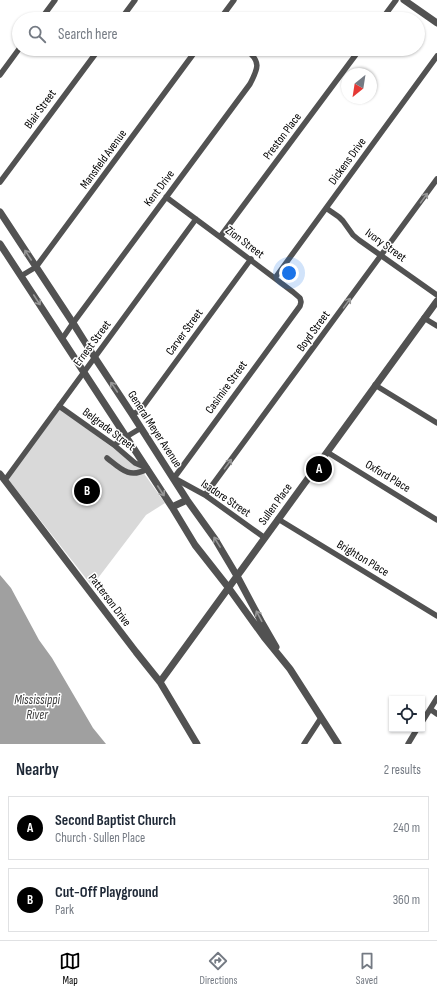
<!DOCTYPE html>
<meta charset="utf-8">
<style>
:root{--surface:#fff;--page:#f2f2f3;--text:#1f2937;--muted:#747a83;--line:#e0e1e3;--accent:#000}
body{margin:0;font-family:"Sofia Sans Condensed",sans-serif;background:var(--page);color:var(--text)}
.controls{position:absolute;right:12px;bottom:12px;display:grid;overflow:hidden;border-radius:0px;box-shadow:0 1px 3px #0004}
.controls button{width:36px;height:36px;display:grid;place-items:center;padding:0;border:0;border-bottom:1px solid var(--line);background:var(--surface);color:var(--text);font:20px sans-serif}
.compass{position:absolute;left:341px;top:68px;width:36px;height:36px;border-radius:50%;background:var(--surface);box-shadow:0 1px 3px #0004;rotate:210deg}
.you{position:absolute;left:289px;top:273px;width:14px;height:14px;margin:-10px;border:3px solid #fff;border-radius:50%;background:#1a73e8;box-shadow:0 0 0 6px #1a73e833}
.badge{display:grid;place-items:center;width:26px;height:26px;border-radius:50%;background:var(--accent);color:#fff;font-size:13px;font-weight:700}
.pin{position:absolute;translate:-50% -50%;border:2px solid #fff;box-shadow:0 1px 4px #0006}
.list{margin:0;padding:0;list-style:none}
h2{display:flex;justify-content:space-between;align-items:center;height:52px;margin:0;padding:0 16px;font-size:17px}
h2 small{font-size:13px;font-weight:400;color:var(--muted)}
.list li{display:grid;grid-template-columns:26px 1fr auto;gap:12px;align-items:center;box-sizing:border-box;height:64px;margin:0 8px 8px;padding:0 8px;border:1px solid var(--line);border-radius:0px}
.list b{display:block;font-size:15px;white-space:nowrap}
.list p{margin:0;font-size:13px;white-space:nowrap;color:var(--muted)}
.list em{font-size:13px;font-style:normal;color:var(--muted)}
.icon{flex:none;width:22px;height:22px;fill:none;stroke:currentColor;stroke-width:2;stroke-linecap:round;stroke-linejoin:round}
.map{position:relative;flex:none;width:437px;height:744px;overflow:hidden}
.search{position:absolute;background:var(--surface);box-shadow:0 1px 3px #0004;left:12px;right:12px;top:12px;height:44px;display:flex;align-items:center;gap:10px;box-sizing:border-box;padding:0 14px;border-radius:22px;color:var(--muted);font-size:15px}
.sheet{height:196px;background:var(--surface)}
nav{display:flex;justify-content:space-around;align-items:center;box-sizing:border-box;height:56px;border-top:1px solid var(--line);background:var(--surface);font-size:11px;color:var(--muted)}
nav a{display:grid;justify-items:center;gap:2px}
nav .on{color:var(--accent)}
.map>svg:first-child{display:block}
.green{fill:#d9d9d9}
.water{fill:#a0a0a0}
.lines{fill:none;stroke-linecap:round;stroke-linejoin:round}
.minor{stroke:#525252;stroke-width:5.5}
.tertiary{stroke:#525252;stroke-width:7}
.oneway{stroke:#979797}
.labels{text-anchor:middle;stroke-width:3;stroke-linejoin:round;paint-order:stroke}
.street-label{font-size:12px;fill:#000;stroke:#fff}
.water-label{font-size:13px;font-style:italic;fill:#414141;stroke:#fff}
</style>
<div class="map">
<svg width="437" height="744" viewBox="0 0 437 744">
<rect width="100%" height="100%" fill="#fff"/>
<path class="green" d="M 60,409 L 140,468 L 165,503 L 146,515 L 92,586 L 8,479 Z"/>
<path class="water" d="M 0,575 L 11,588 L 39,640 L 52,658 L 93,728 L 106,744 L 0,744 Z"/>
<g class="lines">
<path class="minor" d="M 41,19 L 55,0
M 121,19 L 135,0
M 220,19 L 234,0
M 382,19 L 396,0
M 0,75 L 19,49
M 0,182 L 99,49
M 166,197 L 220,237 L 293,292 L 300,298 L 301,302 L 300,306 L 174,478 L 205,495 L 265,538
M 326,208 L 339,217 L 343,221 L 353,235 L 359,240 L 437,295
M 220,237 L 360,49
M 21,276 L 36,267 L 197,49
M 275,278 L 437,56
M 424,318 L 437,326
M 62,339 L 73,323 L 250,84 C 258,69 262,61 245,49
M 375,385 L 437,423
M 59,406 L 114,445 L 135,463 L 147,468
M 132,414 L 137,412 L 142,408 L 251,259
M 114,445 L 126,437 L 141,428
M 327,452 L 437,520
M 107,458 C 121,469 129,479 147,469
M 5,480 L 196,219
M 205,495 L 437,179
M 278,519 L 437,616
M 430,709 L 437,714
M 422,722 L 437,698
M 304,744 L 321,718
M 408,744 L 417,729"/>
<path class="tertiary" d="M 404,0 L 437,23
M 0,212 L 73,323 L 95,358 L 132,414 L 187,500 L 215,539 L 237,576 L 261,621 L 276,647
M 0,244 L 172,507 L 195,545 L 228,587 L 264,637 L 290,669 L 338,744
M 0,474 L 136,652 L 160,682 L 197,744
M 172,507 L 187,500
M 160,682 L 437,301"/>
</g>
<defs><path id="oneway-shaft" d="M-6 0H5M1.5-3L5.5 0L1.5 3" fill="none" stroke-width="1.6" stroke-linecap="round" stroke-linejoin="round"/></defs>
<g class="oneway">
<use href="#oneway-shaft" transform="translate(424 198) rotate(-54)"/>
<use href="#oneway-shaft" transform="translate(28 255) rotate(-123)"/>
<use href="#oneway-shaft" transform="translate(37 300) rotate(57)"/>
<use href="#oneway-shaft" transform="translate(347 303) rotate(-54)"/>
<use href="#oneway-shaft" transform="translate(114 387) rotate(-124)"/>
<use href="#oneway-shaft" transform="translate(228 464) rotate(-54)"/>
<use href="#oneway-shaft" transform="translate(161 491) rotate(57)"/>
<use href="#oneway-shaft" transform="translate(217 542) rotate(-122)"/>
<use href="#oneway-shaft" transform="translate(259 616) rotate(-118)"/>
</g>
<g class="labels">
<g class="street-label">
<text transform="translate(40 109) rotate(-54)" y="4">Blair Street</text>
<text transform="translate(282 136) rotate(-53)" y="4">Preston Place</text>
<text transform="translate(103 159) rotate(-54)" y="4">Mansfield Avenue</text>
<text transform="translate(347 161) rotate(-54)" y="4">Dickens Drive</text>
<text transform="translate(159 188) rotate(-53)" y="4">Kent Drive</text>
<text transform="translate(245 242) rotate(37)" y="4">Zion Street</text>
<text transform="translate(386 245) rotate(36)" y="4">Ivory Street</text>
<text transform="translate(313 331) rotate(-54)" y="4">Boyd Street</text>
<text transform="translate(184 332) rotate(-54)" y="4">Carver Street</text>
<text transform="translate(92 343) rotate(-53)" y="4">Ernest Street</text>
<text transform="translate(226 387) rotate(-54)" y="4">Casimire Street</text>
<text transform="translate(109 429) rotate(37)" y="4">Belgrade Street</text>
<text transform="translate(155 429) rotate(57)" y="4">General Meyer Avenue</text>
<text transform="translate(388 476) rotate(31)" y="4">Oxford Place</text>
<text transform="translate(226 498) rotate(34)" y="4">Isadore Street</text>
<text transform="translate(275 504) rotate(-54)" y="4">Sullen Place</text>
<text transform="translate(363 558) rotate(31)" y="4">Brighton Place</text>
<text transform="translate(110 600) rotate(53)" y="4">Patterson Drive</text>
</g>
<g class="water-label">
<text x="37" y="704">Mississippi<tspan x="37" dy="15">River</tspan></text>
</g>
</g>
</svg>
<div class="controls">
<button><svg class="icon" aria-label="locate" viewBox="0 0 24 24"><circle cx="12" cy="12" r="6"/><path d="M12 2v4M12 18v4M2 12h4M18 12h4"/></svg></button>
</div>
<svg class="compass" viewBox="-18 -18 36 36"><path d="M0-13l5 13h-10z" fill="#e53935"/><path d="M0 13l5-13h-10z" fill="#747a83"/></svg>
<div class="you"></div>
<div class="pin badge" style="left:319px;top:469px">A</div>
<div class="pin badge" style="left:87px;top:491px">B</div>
<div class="search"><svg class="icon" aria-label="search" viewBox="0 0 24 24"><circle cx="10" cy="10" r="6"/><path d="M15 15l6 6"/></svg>Search here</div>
</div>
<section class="sheet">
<h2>Nearby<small>2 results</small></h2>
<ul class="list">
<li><span class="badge">A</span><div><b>Second Baptist Church</b><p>Church · Sullen Place</p></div><em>240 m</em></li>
<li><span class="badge">B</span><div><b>Cut-Off Playground</b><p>Park</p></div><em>360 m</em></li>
</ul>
</section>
<nav>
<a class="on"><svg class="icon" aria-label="map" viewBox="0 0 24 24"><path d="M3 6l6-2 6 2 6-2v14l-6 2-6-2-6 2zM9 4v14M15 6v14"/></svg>Map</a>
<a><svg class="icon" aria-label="directions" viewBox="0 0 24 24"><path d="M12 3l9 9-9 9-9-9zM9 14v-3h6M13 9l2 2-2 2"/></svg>Directions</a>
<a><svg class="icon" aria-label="saved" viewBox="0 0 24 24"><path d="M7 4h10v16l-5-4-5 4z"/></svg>Saved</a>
</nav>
